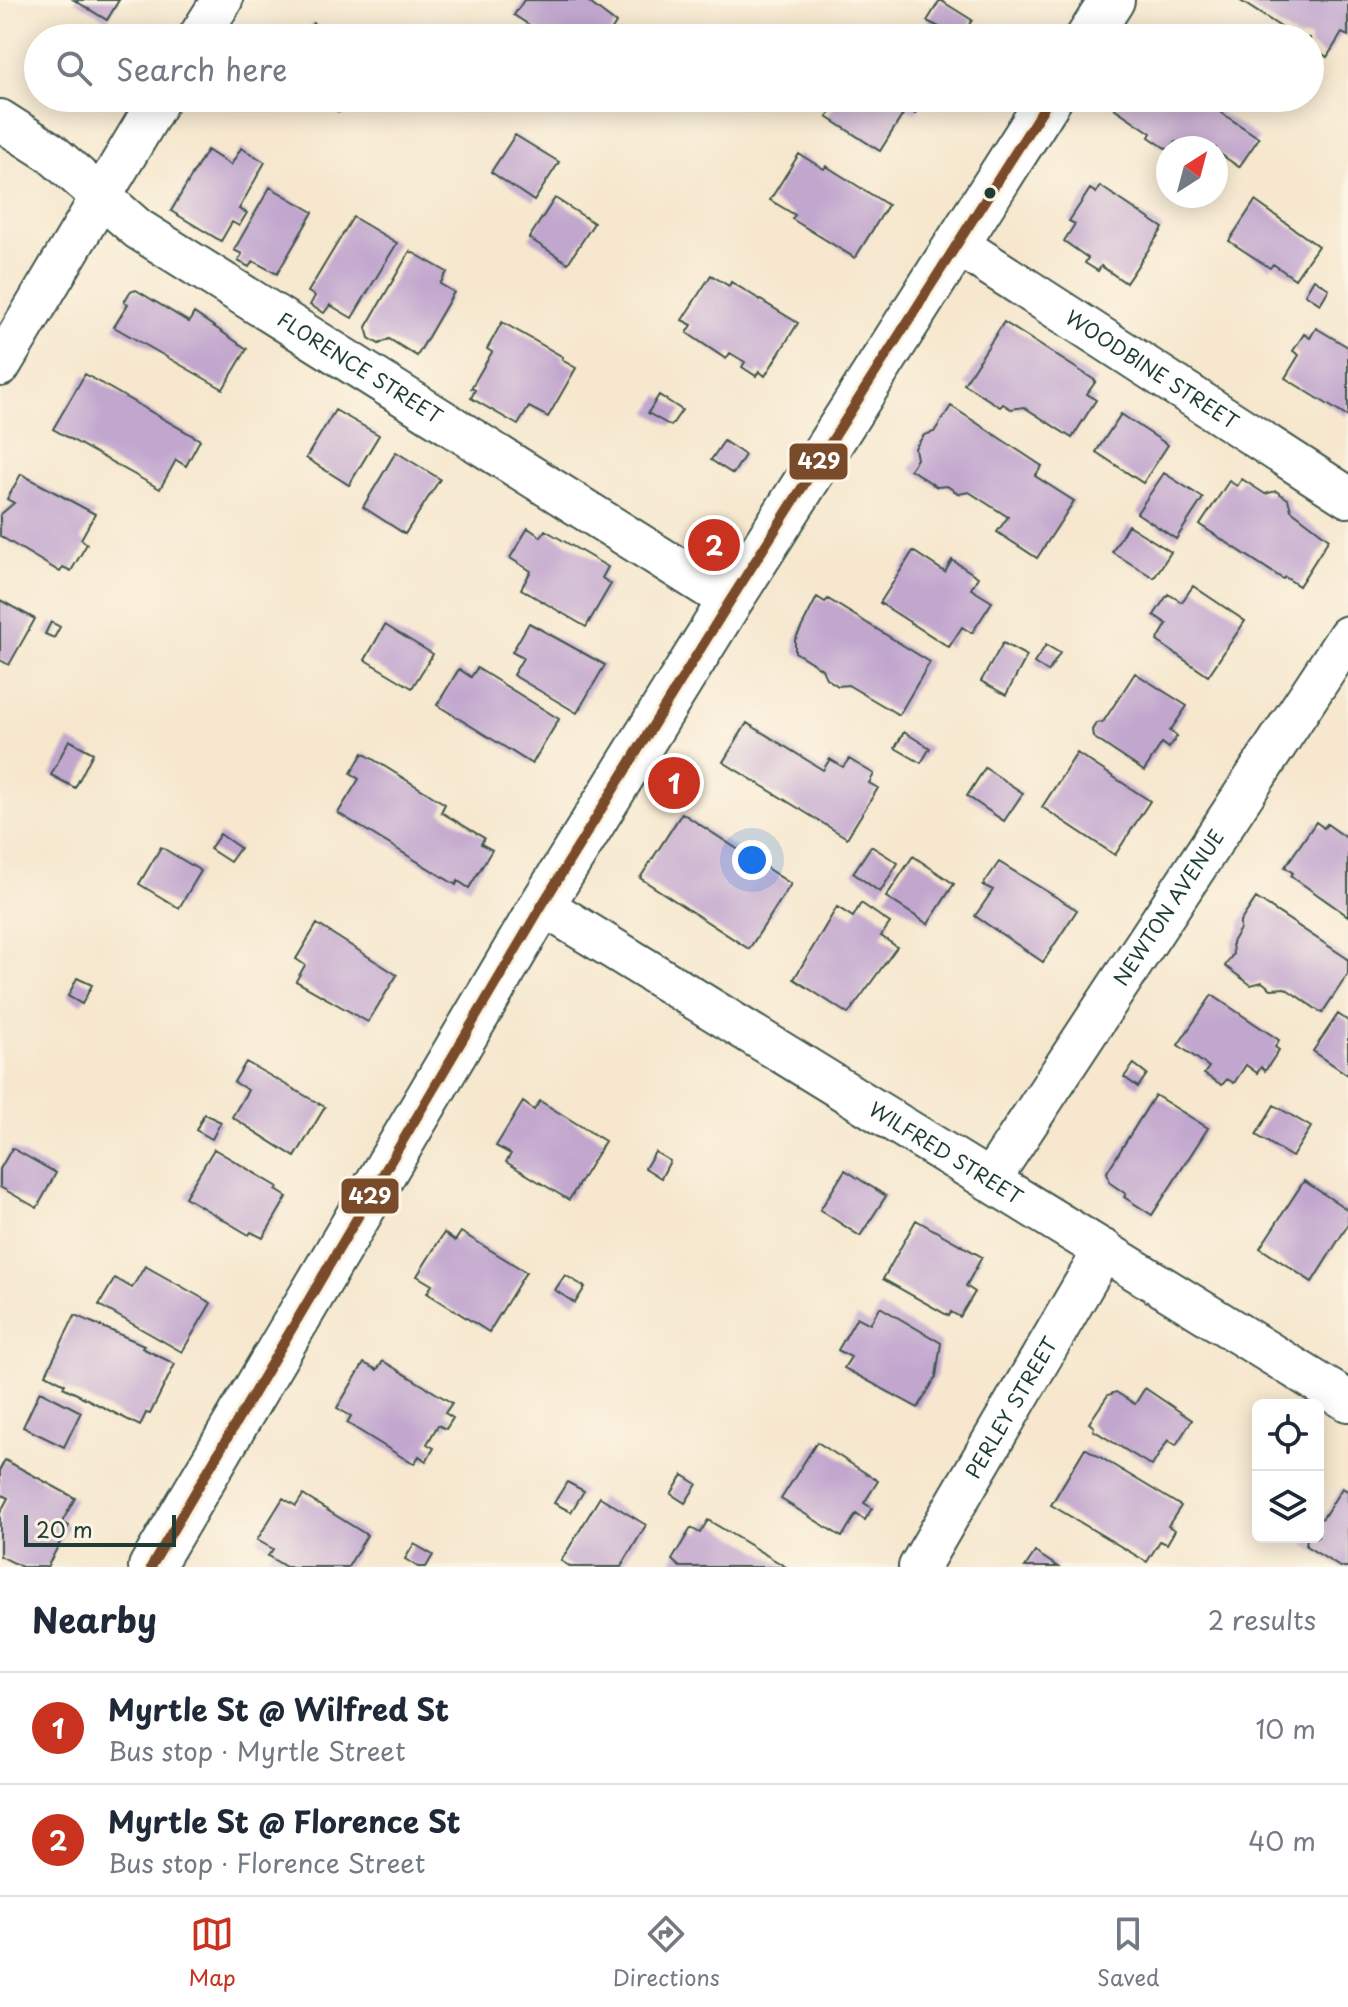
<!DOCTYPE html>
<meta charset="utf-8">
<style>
:root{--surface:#fff;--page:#f6f6f7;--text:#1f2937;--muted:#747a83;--line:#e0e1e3;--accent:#c8321e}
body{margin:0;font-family:"Playpen Sans",sans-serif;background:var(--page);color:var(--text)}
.controls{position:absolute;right:24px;bottom:24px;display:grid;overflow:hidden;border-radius:12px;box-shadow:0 4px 20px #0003}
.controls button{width:72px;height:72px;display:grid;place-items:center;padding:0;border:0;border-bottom:2px solid var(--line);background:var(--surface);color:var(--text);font:40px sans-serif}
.compass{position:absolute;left:1156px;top:136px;width:72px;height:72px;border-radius:50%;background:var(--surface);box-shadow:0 4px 20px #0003;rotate:36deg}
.scale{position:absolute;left:24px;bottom:20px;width:152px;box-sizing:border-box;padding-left:8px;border:4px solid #1f3d34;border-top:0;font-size:22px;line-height:28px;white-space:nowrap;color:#1f3d34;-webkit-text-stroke:6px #fcf5e5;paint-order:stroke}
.you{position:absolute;left:752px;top:860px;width:28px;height:28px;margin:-20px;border:6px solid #fff;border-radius:50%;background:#1a73e8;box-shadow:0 0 0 12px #1a73e833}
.badge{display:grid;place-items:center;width:52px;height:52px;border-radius:50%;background:var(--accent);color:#fff;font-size:26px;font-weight:700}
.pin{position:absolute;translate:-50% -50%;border:4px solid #fff;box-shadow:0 2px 8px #0006}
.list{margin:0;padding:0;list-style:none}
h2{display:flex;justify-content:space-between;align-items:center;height:104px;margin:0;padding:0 32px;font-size:34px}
h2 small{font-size:26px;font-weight:400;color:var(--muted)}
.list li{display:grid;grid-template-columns:52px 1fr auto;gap:24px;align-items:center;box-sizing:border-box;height:112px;padding:0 32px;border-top:2px solid var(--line)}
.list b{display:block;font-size:30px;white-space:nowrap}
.list p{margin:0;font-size:26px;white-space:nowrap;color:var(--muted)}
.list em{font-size:26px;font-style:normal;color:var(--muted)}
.icon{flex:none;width:44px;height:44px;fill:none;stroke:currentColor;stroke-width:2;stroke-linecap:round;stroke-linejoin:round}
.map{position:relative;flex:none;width:1348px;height:1567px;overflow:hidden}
.search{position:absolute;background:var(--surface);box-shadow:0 4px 20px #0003;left:24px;right:24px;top:24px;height:88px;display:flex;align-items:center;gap:20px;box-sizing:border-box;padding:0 28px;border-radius:44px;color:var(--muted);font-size:30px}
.sheet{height:328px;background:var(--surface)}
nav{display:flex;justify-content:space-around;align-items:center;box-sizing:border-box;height:112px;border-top:2px solid var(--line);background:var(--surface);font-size:22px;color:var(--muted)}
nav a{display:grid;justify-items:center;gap:4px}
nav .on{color:var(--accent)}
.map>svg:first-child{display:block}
.building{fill:#c1a6ce}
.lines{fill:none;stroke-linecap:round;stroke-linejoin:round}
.street-casing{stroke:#3f564b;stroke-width:44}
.secondary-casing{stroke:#3f564b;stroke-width:48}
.street{stroke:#fff;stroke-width:40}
.secondary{stroke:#fff;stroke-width:44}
.bus-1-casing{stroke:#fcf5e5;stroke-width:16}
.bus-1{stroke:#7a4b2a;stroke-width:10}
.bus-dot{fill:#1f3d34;stroke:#fcf5e5;stroke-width:3}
.labels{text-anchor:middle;stroke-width:8;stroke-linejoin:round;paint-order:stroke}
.street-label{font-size:20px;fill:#1f3d34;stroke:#fcf5e5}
.line-badge{stroke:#fcf5e5;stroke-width:3}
.badge-label{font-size:22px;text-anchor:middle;font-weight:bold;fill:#fff}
</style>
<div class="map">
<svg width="1348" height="1567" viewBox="0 0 1348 1567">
<rect width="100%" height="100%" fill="#fcf5e5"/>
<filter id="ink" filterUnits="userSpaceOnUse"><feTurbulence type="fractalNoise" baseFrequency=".0125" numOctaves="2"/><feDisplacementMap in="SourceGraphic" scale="16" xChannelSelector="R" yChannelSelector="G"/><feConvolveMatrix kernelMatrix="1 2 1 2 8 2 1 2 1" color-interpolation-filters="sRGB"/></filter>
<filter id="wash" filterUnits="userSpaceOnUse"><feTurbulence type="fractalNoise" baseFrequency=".006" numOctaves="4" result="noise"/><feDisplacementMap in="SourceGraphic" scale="32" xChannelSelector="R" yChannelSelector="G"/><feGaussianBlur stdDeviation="1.8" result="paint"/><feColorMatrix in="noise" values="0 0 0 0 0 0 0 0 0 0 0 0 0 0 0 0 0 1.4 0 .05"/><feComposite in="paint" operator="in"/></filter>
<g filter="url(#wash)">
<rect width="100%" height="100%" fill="#f6e7ce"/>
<g id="blocks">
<path class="building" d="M 74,0 L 119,0 L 107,20 Z
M 524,0 L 586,0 L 616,23 L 607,38 L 549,38 L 514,15 Z
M 940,0 L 972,20 L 961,38 L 927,21 Z
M 1239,0 L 1348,0 L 1348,36 L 1342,33 L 1327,57 L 1310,46 L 1310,38 L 1298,38 Z
M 313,23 L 335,38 L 303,38 Z
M 885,27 L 902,38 L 878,38 Z
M 318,98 L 348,98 L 339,112 Z
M 840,98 L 925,98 L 915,114 L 907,108 L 880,151 L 827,117 Z
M 1121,98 L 1199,98 L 1259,138 L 1239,167 L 1219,153 L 1216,157 L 1216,148 L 1184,148 L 1176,142 L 1168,150 L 1149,137 L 1151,133 L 1114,108 Z
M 515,135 L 559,162 L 534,201 L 491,172 Z
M 241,148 L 265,162 L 239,209 L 247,213 L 239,226 L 232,222 L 221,241 L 171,211 L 207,150 L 231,165 Z
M 799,154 L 824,169 L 826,166 L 888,205 L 855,258 L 792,219 L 795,215 L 770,200 Z
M 1100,186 L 1163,228 L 1126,283 L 1101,266 L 1098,271 L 1085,263 L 1088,258 L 1064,241 L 1075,224 L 1069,221 L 1090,189 L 1096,193 Z
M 270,187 L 313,212 L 277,274 L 253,261 L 249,267 L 238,261 L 242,254 L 234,250 Z
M 555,198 L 594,223 L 568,263 L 529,238 Z
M 1255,201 L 1318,246 L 1295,279 L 1273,264 L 1270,268 L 1229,241 Z
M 353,217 L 397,243 L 352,318 L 330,305 L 324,313 L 310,305 L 315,296 L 308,292 Z
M 410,251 L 447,272 L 440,284 L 454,292 L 417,356 L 389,339 L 379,344 L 369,338 L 366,327 Z
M 711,275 L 729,286 L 731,282 L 798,323 L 765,376 L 759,371 L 756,376 L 742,367 L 745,362 L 730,353 L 726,359 L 687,333 L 692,325 L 682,320 Z
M 1314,279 L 1329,289 L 1320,304 L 1305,294 Z
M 136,290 L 189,322 L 194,313 L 247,349 L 223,389 L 114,327 L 128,304 L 124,302 L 130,292 Z
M 502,322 L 563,357 L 562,360 L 576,368 L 548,417 L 529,407 L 518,425 L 471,398 L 475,390 L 471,388 L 492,352 L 487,349 Z
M 1004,322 L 1096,381 L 1087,394 L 1096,400 L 1072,438 L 1024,407 L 1011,409 L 1003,404 L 1000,407 L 964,384 Z
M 1316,328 L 1348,347 L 1348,417 L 1285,378 L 1299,355 L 1293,351 L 1304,334 L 1310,338 Z
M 85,374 L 200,440 L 186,466 L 176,460 L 160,489 L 53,429 Z
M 659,395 L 682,410 L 671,426 L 648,413 Z
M 951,406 L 1042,466 L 1035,476 L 1074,501 L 1037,558 L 997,532 L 1008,517 L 969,492 L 959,494 L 947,486 L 937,487 L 910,469 L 917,459 L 915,448 L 924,435 L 934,432 Z
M 335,410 L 379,435 L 349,485 L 306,458 Z
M 1121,414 L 1168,445 L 1143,483 L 1096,452 Z
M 724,441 L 745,455 L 733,474 L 711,460 Z
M 396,452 L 440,479 L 405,534 L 363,507 Z
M 1164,473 L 1203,498 L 1176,539 L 1137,513 Z
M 21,474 L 95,514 L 81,539 L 87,544 L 71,571 L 63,567 L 60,572 L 0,536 L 0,515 L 14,503 L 7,499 Z
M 1242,479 L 1265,494 L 1276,491 L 1288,499 L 1291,510 L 1329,539 L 1299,586 L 1285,577 L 1283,579 L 1200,525 L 1229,481 L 1237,486 Z
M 1128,525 L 1171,552 L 1154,578 L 1112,552 Z
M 528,528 L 541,537 L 545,530 L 608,567 L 602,578 L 611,584 L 586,627 L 521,589 L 531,571 L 510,558 Z
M 913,551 L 945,572 L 952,560 L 978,577 L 971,589 L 992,602 L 972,633 L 962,627 L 949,647 L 880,603 Z
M 1193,586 L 1245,621 L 1208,676 L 1157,641 L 1167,624 L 1154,615 L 1168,594 L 1182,602 Z
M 817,597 L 825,602 L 828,599 L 930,662 L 899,715 L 848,685 L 838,686 L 826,678 L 822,669 L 795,652 L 795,640 Z
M 0,600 L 35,619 L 9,665 L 0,660 Z
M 51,622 L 60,627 L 54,638 L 45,634 Z
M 529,623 L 605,665 L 577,713 L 513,675 L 523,658 L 512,652 Z
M 385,625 L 433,654 L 412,688 L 365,660 Z
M 1003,643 L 1027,656 L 1006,695 L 981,681 Z
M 1046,645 L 1060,653 L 1048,672 L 1034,663 Z
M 477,668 L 559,719 L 532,764 L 437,705 L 459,669 L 471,677 Z
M 1135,673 L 1187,706 L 1170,731 L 1177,736 L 1169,748 L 1162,743 L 1144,771 L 1093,737 L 1092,730 L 1096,723 L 1103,722 Z
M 747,723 L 823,770 L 830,759 L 843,767 L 849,759 L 874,774 L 869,783 L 878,788 L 847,838 L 723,762 Z
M 904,732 L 930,748 L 921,763 L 895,748 Z
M 69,740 L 93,753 L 75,788 L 51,775 Z
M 363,753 L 445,804 L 441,812 L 484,838 L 481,844 L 492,850 L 469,888 L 458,881 L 456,885 L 338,813 L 359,779 L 351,773 Z
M 1077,753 L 1150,801 L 1115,855 L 1042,807 Z
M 985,768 L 1023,793 L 1004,821 L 967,796 Z
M 682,813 L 791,884 L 749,949 L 640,878 Z
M 1316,822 L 1324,828 L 1327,824 L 1348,839 L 1348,916 L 1291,876 L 1293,873 L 1285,867 Z
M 220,834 L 240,848 L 230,862 L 210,849 Z
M 871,846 L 898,863 L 880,892 L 853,873 Z
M 161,847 L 201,871 L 179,908 L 139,884 Z
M 913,856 L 954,884 L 928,924 L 886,897 Z
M 999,862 L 1077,910 L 1043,962 L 975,916 L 993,890 L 983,885 Z
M 1256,898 L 1348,959 L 1348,974 L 1322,1013 L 1285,988 L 1271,989 L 1262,982 L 1251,985 L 1225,966 L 1233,954 L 1232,942 L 1240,929 L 1240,922 Z
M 861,903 L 890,923 L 881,936 L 897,947 L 848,1014 L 794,979 L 837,907 L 853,917 Z
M 317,924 L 397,975 L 368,1022 L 296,981 L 305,965 L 296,959 Z
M 77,978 L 92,985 L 82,1004 L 68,996 Z
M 1212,995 L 1279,1040 L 1275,1047 L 1279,1050 L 1265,1071 L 1261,1067 L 1257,1073 L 1246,1065 L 1234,1083 L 1227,1079 L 1222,1085 L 1204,1074 L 1209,1067 L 1178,1045 Z
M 1338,1014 L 1348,1021 L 1348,1075 L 1313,1051 Z
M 246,1062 L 325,1107 L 295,1157 L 232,1117 L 248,1090 L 234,1082 Z
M 1134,1064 L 1147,1074 L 1138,1087 L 1124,1077 Z
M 1155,1095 L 1208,1128 L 1152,1215 L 1124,1197 L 1126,1194 L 1110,1183 L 1107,1172 Z
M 540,1101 L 605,1141 L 569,1200 L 506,1162 L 511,1154 L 496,1146 L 523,1102 L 534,1110 Z
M 1274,1105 L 1311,1127 L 1292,1157 L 1256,1135 Z
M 204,1114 L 221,1122 L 212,1139 L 196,1130 Z
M 12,1148 L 56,1173 L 37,1208 L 0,1187 L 0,1169 Z
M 214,1149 L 278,1187 L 276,1190 L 287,1197 L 263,1238 L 251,1232 L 249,1235 L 185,1197 Z
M 655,1152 L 670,1161 L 661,1178 L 645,1168 Z
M 845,1170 L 886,1196 L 860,1236 L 820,1210 Z
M 1304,1181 L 1348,1210 L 1348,1225 L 1312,1282 L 1260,1248 Z
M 916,1220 L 982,1257 L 966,1286 L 975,1292 L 960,1317 L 951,1312 L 949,1316 L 883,1279 Z
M 461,1232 L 526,1272 L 489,1332 L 427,1293 L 432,1285 L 417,1276 L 444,1233 L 455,1241 Z
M 145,1266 L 211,1303 L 182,1352 L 99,1305 L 115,1278 L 132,1288 Z
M 565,1275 L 585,1287 L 575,1303 L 555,1290 Z
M 880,1307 L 941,1343 L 936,1377 L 918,1408 L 844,1368 L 851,1357 L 838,1350 L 857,1317 L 870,1324 Z
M 75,1315 L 144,1345 L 142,1348 L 175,1364 L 150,1414 L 146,1413 L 140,1426 L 63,1387 L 65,1384 L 46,1374 Z
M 383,1361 L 452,1403 L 445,1413 L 453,1418 L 446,1429 L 438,1425 L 427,1444 L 434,1448 L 426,1461 L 419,1456 L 414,1464 L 410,1462 L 347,1423 L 351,1416 L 337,1408 L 364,1363 L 377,1370 Z
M 1145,1388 L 1192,1420 L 1176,1445 L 1168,1440 L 1152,1466 L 1093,1430 L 1094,1427 L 1089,1423 L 1108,1395 L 1116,1392 L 1135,1404 Z
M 40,1391 L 81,1412 L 64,1447 L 23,1427 Z
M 817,1442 L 878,1481 L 864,1503 L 872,1508 L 865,1520 L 856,1514 L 842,1537 L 781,1499 Z
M 1085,1448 L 1181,1506 L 1168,1526 L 1175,1530 L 1167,1544 L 1160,1541 L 1147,1562 L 1051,1505 Z
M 5,1460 L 75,1498 L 62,1522 L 69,1526 L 47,1567 L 22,1567 L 0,1556 L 0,1513 L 8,1498 L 0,1494 L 0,1469 Z
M 683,1475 L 697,1484 L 685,1503 L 671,1494 Z
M 567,1482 L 584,1491 L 571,1512 L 554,1503 Z
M 1342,1488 L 1348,1491 L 1348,1567 L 1340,1567 L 1306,1546 L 1307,1537 L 1318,1537 L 1318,1519 L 1323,1518 Z
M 303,1495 L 367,1535 L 348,1567 L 286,1567 L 268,1556 L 273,1549 L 257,1540 L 283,1498 L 296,1506 Z
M 600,1497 L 646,1525 L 621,1567 L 571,1567 L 561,1561 Z
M 708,1520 L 786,1567 L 680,1567 L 672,1560 L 691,1528 L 700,1533 Z
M 414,1544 L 433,1555 L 426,1567 L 418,1567 L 405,1559 Z
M 1035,1552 L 1037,1553 L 1058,1567 L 1025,1567 Z"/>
</g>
</g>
<g filter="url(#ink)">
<use href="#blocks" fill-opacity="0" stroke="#3f564b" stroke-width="2"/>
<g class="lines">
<g class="street-casing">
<g id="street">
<path d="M 198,38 L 222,0"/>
<path id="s1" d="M 0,120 L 50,152 L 138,229 L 730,601"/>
<path id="s2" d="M 957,244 L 1348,497"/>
<path d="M 0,366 L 160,98"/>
<path id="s3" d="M 542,905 L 1348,1401"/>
<path id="s4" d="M 990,1180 L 1348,636"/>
<path id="s5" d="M 919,1567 L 1104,1250"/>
</g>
</g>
<g class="secondary-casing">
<path id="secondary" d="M 1088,38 L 1112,0
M 151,1567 L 542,905 L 730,601 L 1050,98"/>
</g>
<use href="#street" class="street"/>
<use href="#secondary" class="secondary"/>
<g class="bus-1-casing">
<path id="bus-1" d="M 151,1567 L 542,905 L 730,601 L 1050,98"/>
</g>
<use href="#bus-1" class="bus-1"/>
</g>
</g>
<circle class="bus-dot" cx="990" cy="193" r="7"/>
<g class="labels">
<g class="street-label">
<text dy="7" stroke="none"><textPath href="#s1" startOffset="438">FLORENCE STREET</textPath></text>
<text dy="7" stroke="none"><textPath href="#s2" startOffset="232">WOODBINE STREET</textPath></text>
<text dy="7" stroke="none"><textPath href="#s4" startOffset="326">NEWTON AVENUE</textPath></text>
<text dy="7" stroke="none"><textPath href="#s3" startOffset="474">WILFRED STREET</textPath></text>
<text dy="7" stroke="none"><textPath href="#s5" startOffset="184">PERLEY STREET</textPath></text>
</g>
</g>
<g class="line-badge">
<rect x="788" y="442" width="61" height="39" rx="8" fill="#7a4b2a"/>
<rect x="340" y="1177" width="60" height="38" rx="8" fill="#7a4b2a"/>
</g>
<g class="badge-label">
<text x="819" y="469">429</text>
<text x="370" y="1204">429</text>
</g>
</svg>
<div class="controls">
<button><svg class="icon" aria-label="locate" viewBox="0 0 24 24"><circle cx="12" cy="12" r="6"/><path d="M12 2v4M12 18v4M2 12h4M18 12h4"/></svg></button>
<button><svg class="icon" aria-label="layers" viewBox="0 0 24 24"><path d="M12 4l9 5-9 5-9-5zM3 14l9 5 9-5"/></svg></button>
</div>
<svg class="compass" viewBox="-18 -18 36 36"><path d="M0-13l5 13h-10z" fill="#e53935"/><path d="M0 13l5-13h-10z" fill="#747a83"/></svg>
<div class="scale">20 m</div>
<div class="you"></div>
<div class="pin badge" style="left:674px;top:783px">1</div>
<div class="pin badge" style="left:714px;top:545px">2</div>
<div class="search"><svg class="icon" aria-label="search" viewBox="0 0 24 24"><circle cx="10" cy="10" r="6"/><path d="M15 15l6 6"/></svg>Search here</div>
</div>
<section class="sheet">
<h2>Nearby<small>2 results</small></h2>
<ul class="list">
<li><span class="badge">1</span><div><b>Myrtle St @ Wilfred St</b><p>Bus stop · Myrtle Street</p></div><em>10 m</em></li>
<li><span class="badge">2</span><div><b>Myrtle St @ Florence St</b><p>Bus stop · Florence Street</p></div><em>40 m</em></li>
</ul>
</section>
<nav>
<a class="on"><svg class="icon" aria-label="map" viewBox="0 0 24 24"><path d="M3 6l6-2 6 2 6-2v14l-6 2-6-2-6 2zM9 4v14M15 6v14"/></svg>Map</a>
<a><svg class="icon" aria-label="directions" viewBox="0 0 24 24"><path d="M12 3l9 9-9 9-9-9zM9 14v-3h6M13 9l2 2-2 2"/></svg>Directions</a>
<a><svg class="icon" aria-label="saved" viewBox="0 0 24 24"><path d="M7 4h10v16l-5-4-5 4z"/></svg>Saved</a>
</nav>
